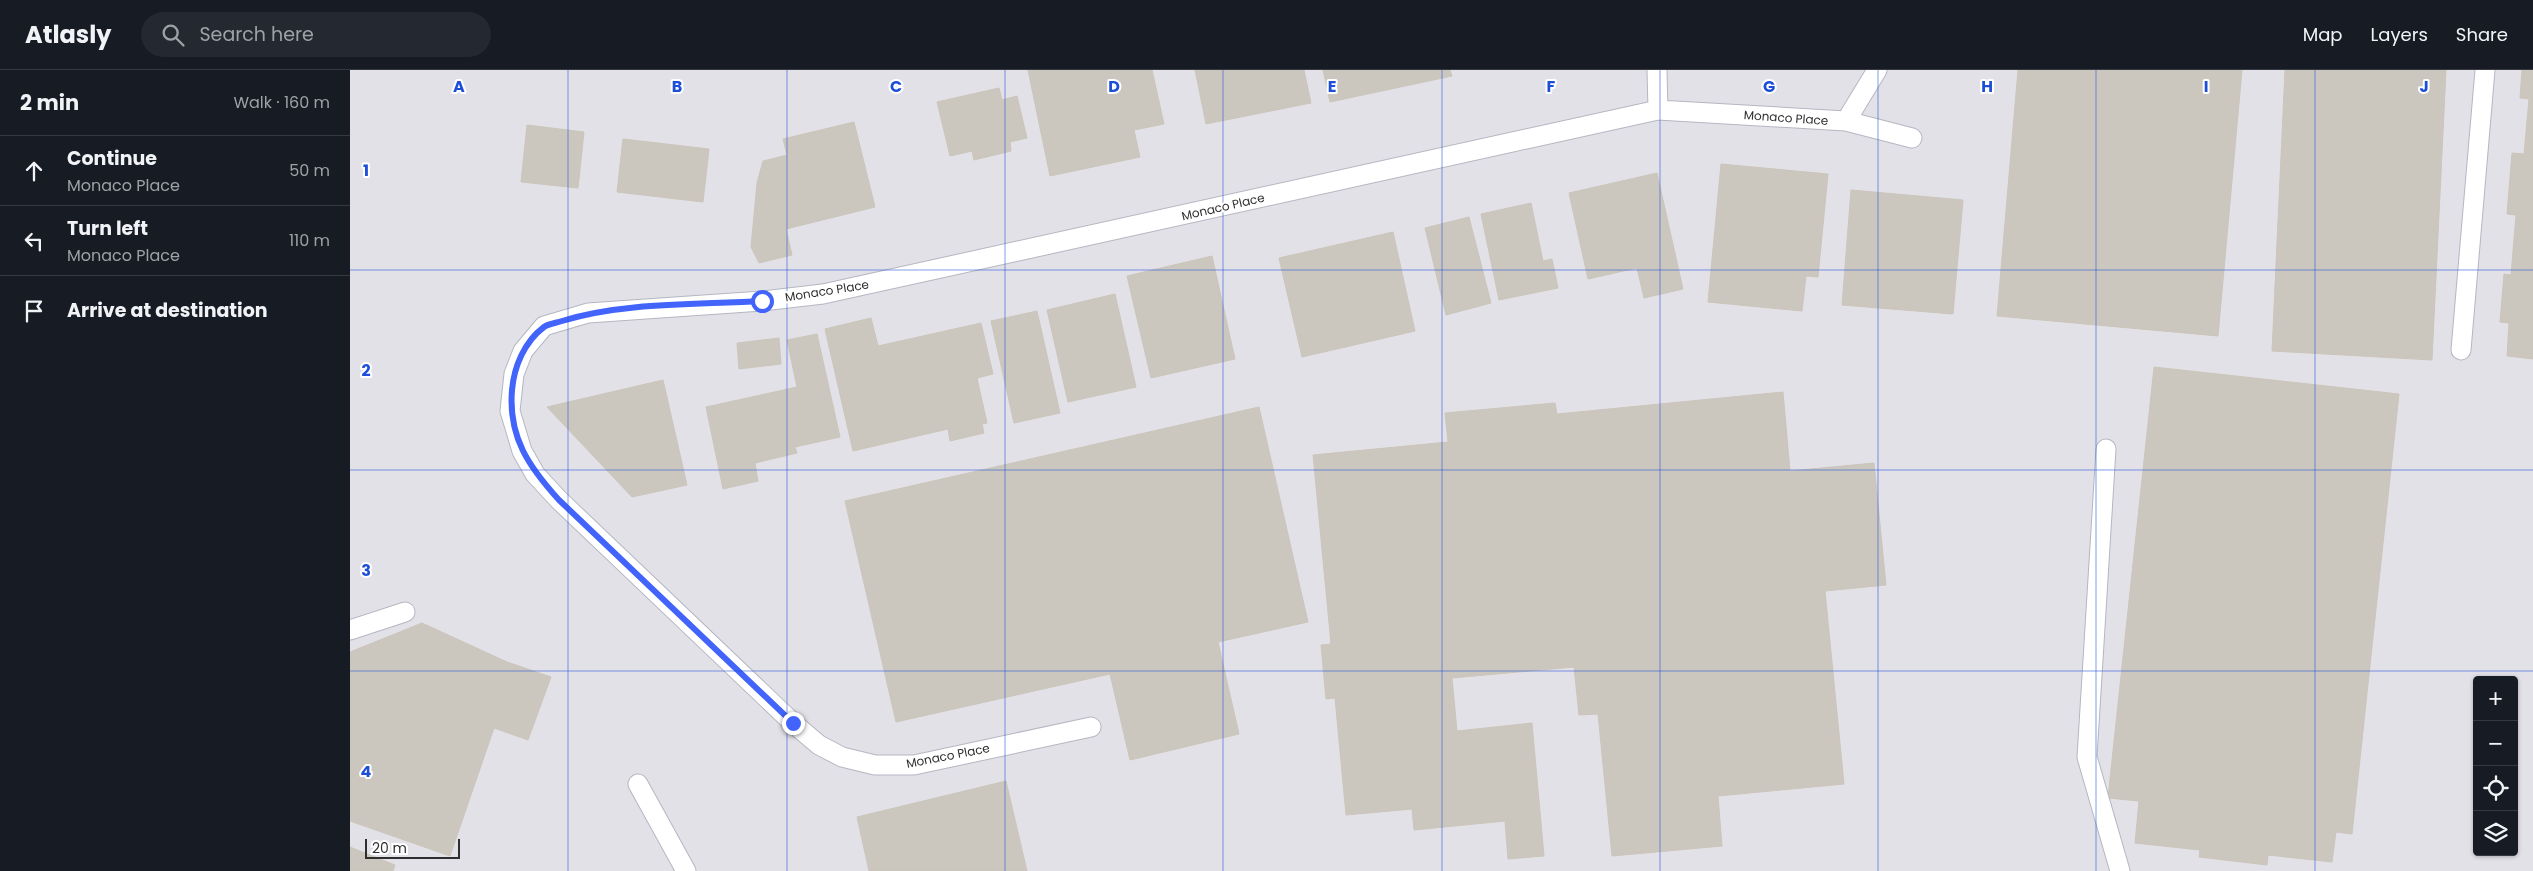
<!DOCTYPE html>
<meta charset="utf-8">
<style>
:root{--surface:#171b24;--page:#242831;--text:#f1f3f6;--muted:#9ea1a6;--line:#363941}
body{margin:0;font-family:Poppins,sans-serif;background:var(--page);color:var(--text)}
.controls{position:absolute;right:15px;bottom:15px;display:grid;overflow:hidden;border-radius:5px;box-shadow:0 1px 4px #0004}
.controls button{width:45px;height:45px;display:grid;place-items:center;padding:0;border:0;border-bottom:1px solid var(--line);background:var(--surface);color:var(--text);font:25px sans-serif}
.scale{position:absolute;left:15px;bottom:12px;width:95px;box-sizing:border-box;padding-left:5px;border:2px solid #2e2e2e;border-top:0;font-size:14px;line-height:18px;white-space:nowrap;color:#2e2e2e;-webkit-text-stroke:4px #fff;paint-order:stroke}
.stop{position:absolute;width:15px;height:15px;margin:-11px;border:4px solid #4264fb;border-radius:50%;background:#fff}
.stop.end{background:#4264fb;border-color:#fff;box-shadow:0 1px 5px #0008}
.list{margin:0;padding:0;list-style:none}
h2{display:flex;justify-content:space-between;align-items:center;height:65px;margin:0;padding:0 20px;font-size:21px}
h2 small{font-size:16px;font-weight:400;color:var(--muted)}
.list li{display:grid;grid-template-columns:32px 1fr auto;gap:15px;align-items:center;box-sizing:border-box;height:70px;padding:0 20px;border-top:1px solid var(--line)}
.list b{display:block;font-size:19px;white-space:nowrap}
.list p{margin:0;font-size:16px;white-space:nowrap;color:var(--muted)}
.list em{font-size:16px;font-style:normal;color:var(--muted)}
.icon{flex:none;width:28px;height:28px;fill:none;stroke:currentColor;stroke-width:2;stroke-linecap:round;stroke-linejoin:round}
.map{position:relative;flex:none;width:2183px;height:801px;overflow:hidden}
header{display:flex;align-items:center;gap:30px;box-sizing:border-box;height:70px;padding:0 25px;background:var(--surface);border-bottom:1px solid var(--line)}
header strong{font-size:24px}
nav{display:flex;gap:28px;margin-inline-start:auto;font-size:18px}
.search{width:350px;height:45px;background:var(--page);display:flex;align-items:center;gap:12px;box-sizing:border-box;padding:0 18px;border-radius:28px;color:var(--muted);font-size:19px}
main{display:flex}
aside{flex:1;background:var(--surface)}
.map>svg:first-child{display:block}
.industrial{fill:#e3e1e8;fill-rule:evenodd}
.building{fill:#cbc7bf;stroke:#cbc5ba}
.lines{fill:none;stroke-linecap:round;stroke-linejoin:round}
.service-casing{stroke:#b4b7c1;stroke-width:21}
.service{stroke:#fff;stroke-width:19}
.route{stroke:#4264fb;stroke-width:6}
.grid{fill:none;stroke:#1d4ed8;stroke-width:1;stroke-opacity:0.55}
.labels{text-anchor:middle;stroke-width:4;stroke-linejoin:round;paint-order:stroke}
.street-label{font-size:12px;fill:#2e2e2e;stroke:#fff}
.grid-label{font-size:16px;text-anchor:middle;font-weight:bold;fill:#1d4ed8;stroke:#fff;stroke-width:4;stroke-linejoin:round;paint-order:stroke}
</style>
<header>
<strong>Atlasly</strong>
<div class="search"><svg class="icon" aria-label="search" viewBox="0 0 24 24"><circle cx="10" cy="10" r="6"/><path d="M15 15l6 6"/></svg>Search here</div>
<nav><a>Map</a><a>Layers</a><a>Share</a></nav>
</header>
<main>
<aside>
<h2>2 min<small>Walk · 160 m</small></h2>
<ul class="list">
<li><svg class="icon" aria-label="ahead" viewBox="0 0 24 24"><path d="M12 20V5M6 11l6-6 6 6"/></svg><div><b>Continue</b><p>Monaco Place</p></div><em>50 m</em></li>
<li><svg class="icon" aria-label="left" viewBox="0 0 24 24"><path d="M17 20v-9H6M10 6l-5 5 5 5"/></svg><div><b>Turn left</b><p>Monaco Place</p></div><em>110 m</em></li>
<li><svg class="icon" aria-label="arrive" viewBox="0 0 24 24"><path d="M6 21V4h12l-3 4 3 4H6"/></svg><div><b>Arrive at destination</b></div></li>
</ul>
</aside>
<div class="map">
<svg width="2183" height="801" viewBox="0 0 2183 801">
<rect width="100%" height="100%" fill="#efe9e1"/>
<path class="industrial" d="M 0,0 L 2183,0 L 2183,801 L 0,801 ZM 2127,610 L 2164,610 L 2164,782 L 2127,782 Z"/>
<path class="building" d="M 678,0 L 802,0 L 814,54 L 784,60 L 790,87 L 700,106 Z
M 845,0 L 954,0 L 961,33 L 856,54 Z
M 973,0 L 1100,0 L 1102,6 L 980,32 Z
M 1668,0 L 1892,0 L 1868,266 L 1647,246 Z
M 1935,0 L 2096,0 L 2082,290 L 1922,281 Z
M 2172,0 L 2183,0 L 2183,289 L 2157,286 L 2159,253 L 2150,252 L 2154,204 L 2161,205 L 2166,145 L 2157,144 L 2162,83 L 2174,84 L 2179,29 L 2170,28 Z
M 649,18 L 652,30 L 667,26 L 677,68 L 660,72 L 661,81 L 624,90 L 622,81 L 600,86 L 587,32 Z
M 504,52 L 525,137 L 436,159 L 442,185 L 409,193 L 401,177 L 407,113 L 413,91 L 437,85 L 433,69 Z
M 177,55 L 234,62 L 228,118 L 171,112 Z
M 273,69 L 359,79 L 353,132 L 267,122 Z
M 1371,94 L 1478,104 L 1468,207 L 1456,206 L 1452,241 L 1358,232 Z
M 1307,103 L 1333,219 L 1294,228 L 1287,198 L 1238,209 L 1219,123 Z
M 1501,120 L 1613,130 L 1603,244 L 1492,235 Z
M 1181,133 L 1193,191 L 1202,189 L 1208,218 L 1149,230 L 1131,144 Z
M 1119,147 L 1141,233 L 1096,245 L 1075,158 Z
M 1043,162 L 1065,261 L 952,287 L 929,188 Z
M 862,186 L 885,289 L 801,308 L 777,206 Z
M 765,224 L 786,317 L 718,332 L 697,240 Z
M 687,241 L 710,343 L 664,353 L 641,251 Z
M 521,248 L 528,276 L 631,253 L 643,304 L 627,308 L 637,353 L 632,354 L 634,363 L 600,371 L 598,359 L 503,381 L 475,259 Z
M 467,264 L 490,367 L 445,377 L 447,383 L 405,393 L 408,411 L 373,419 L 356,337 L 447,317 L 437,270 Z
M 429,268 L 431,294 L 389,299 L 387,273 Z
M 1804,297 L 2049,324 L 2002,764 L 1986,762 L 1982,792 L 1918,785 L 1917,795 L 1849,787 L 1850,780 L 1785,773 L 1789,731 L 1758,728 Z
M 313,310 L 337,415 L 282,427 L 197,337 Z
M 1433,322 L 1440,401 L 1524,393 L 1536,515 L 1475,521 L 1494,714 L 1368,726 L 1372,776 L 1262,786 L 1248,644 L 1229,645 L 1224,597 L 1102,608 L 1107,661 L 1182,653 L 1194,786 L 1158,789 L 1155,751 L 1064,760 L 1062,739 L 996,745 L 985,628 L 976,629 L 971,575 L 981,574 L 963,385 L 1098,372 L 1095,343 L 1205,333 L 1207,344 Z
M 909,337 L 958,552 L 868,572 L 889,664 L 780,690 L 760,604 L 546,652 L 495,431 Z
M 72,553 L 157,592 L 201,607 L 178,670 L 144,658 L 100,786 L 0,751 L 0,582 Z
M 656,711 L 677,801 L 519,801 L 507,747 Z
M 0,777 L 45,795 L 43,801 L 0,801 Z"/>
<g class="lines">
<g class="service-casing">
<path id="service" d="M 1307,0 L 1308,40
M 1496,51 L 1527,0
M 2111,280 L 2135,0
M 1756,379 L 1737,687 L 1770,801
M 0,560 L 55,542
M 741,657 L 564,695 L 525,695 L 492,687 L 469,675 L 443,653 L 209,430 L 185,404 L 172,381 L 160,341 L 164,304 L 173,281 L 194,256 L 238,243 L 412,231 L 473,224 L 1308,40 L 1496,51 L 1562,68
M 288,714 L 336,801"/>
</g>
<use href="#service" class="service"/>
</g>
<g class="lines">
<path class="route" d="M 412,231 C 346,235 275,232 212,251 C 206,253 198,254 194,257 C 174,272 164,297 162,320 C 158,367 179,397 209,430 L 443,653"/>
</g>
<path class="grid" d="M 218,0 L 218,801M 437,0 L 437,801M 655,0 L 655,801M 873,0 L 873,801M 1092,0 L 1092,801M 1310,0 L 1310,801M 1528,0 L 1528,801M 1746,0 L 1746,801M 1965,0 L 1965,801M 0,200 L 2183,200M 0,400 L 2183,400M 0,601 L 2183,601"/>
<g class="labels">
<g class="street-label">
<text transform="translate(1436 48) rotate(4)" y="4">Monaco Place</text>
<text transform="translate(873 137) rotate(-13)" y="4">Monaco Place</text>
<text transform="translate(477 221) rotate(-9)" y="4">Monaco Place</text>
<text transform="translate(598 686) rotate(-11)" y="4">Monaco Place</text>
</g>
</g>
<g class="grid-label">
<text x="109" y="22">A</text>
<text x="327" y="22">B</text>
<text x="546" y="22">C</text>
<text x="764" y="22">D</text>
<text x="982" y="22">E</text>
<text x="1201" y="22">F</text>
<text x="1419" y="22">G</text>
<text x="1637" y="22">H</text>
<text x="1856" y="22">I</text>
<text x="2074" y="22">J</text>
<text x="16" y="106">1</text>
<text x="16" y="306">2</text>
<text x="16" y="506">3</text>
<text x="16" y="707">4</text>
</g>
</svg>
<div class="controls">
<button>+</button>
<button>−</button>
<button><svg class="icon" aria-label="locate" viewBox="0 0 24 24"><circle cx="12" cy="12" r="6"/><path d="M12 2v4M12 18v4M2 12h4M18 12h4"/></svg></button>
<button><svg class="icon" aria-label="layers" viewBox="0 0 24 24"><path d="M12 4l9 5-9 5-9-5zM3 14l9 5 9-5"/></svg></button>
</div>
<div class="scale">20 m</div>
<div class="stop" style="left:412px;top:231px"></div>
<div class="stop end" style="left:443px;top:653px"></div>
</div>
</main>
